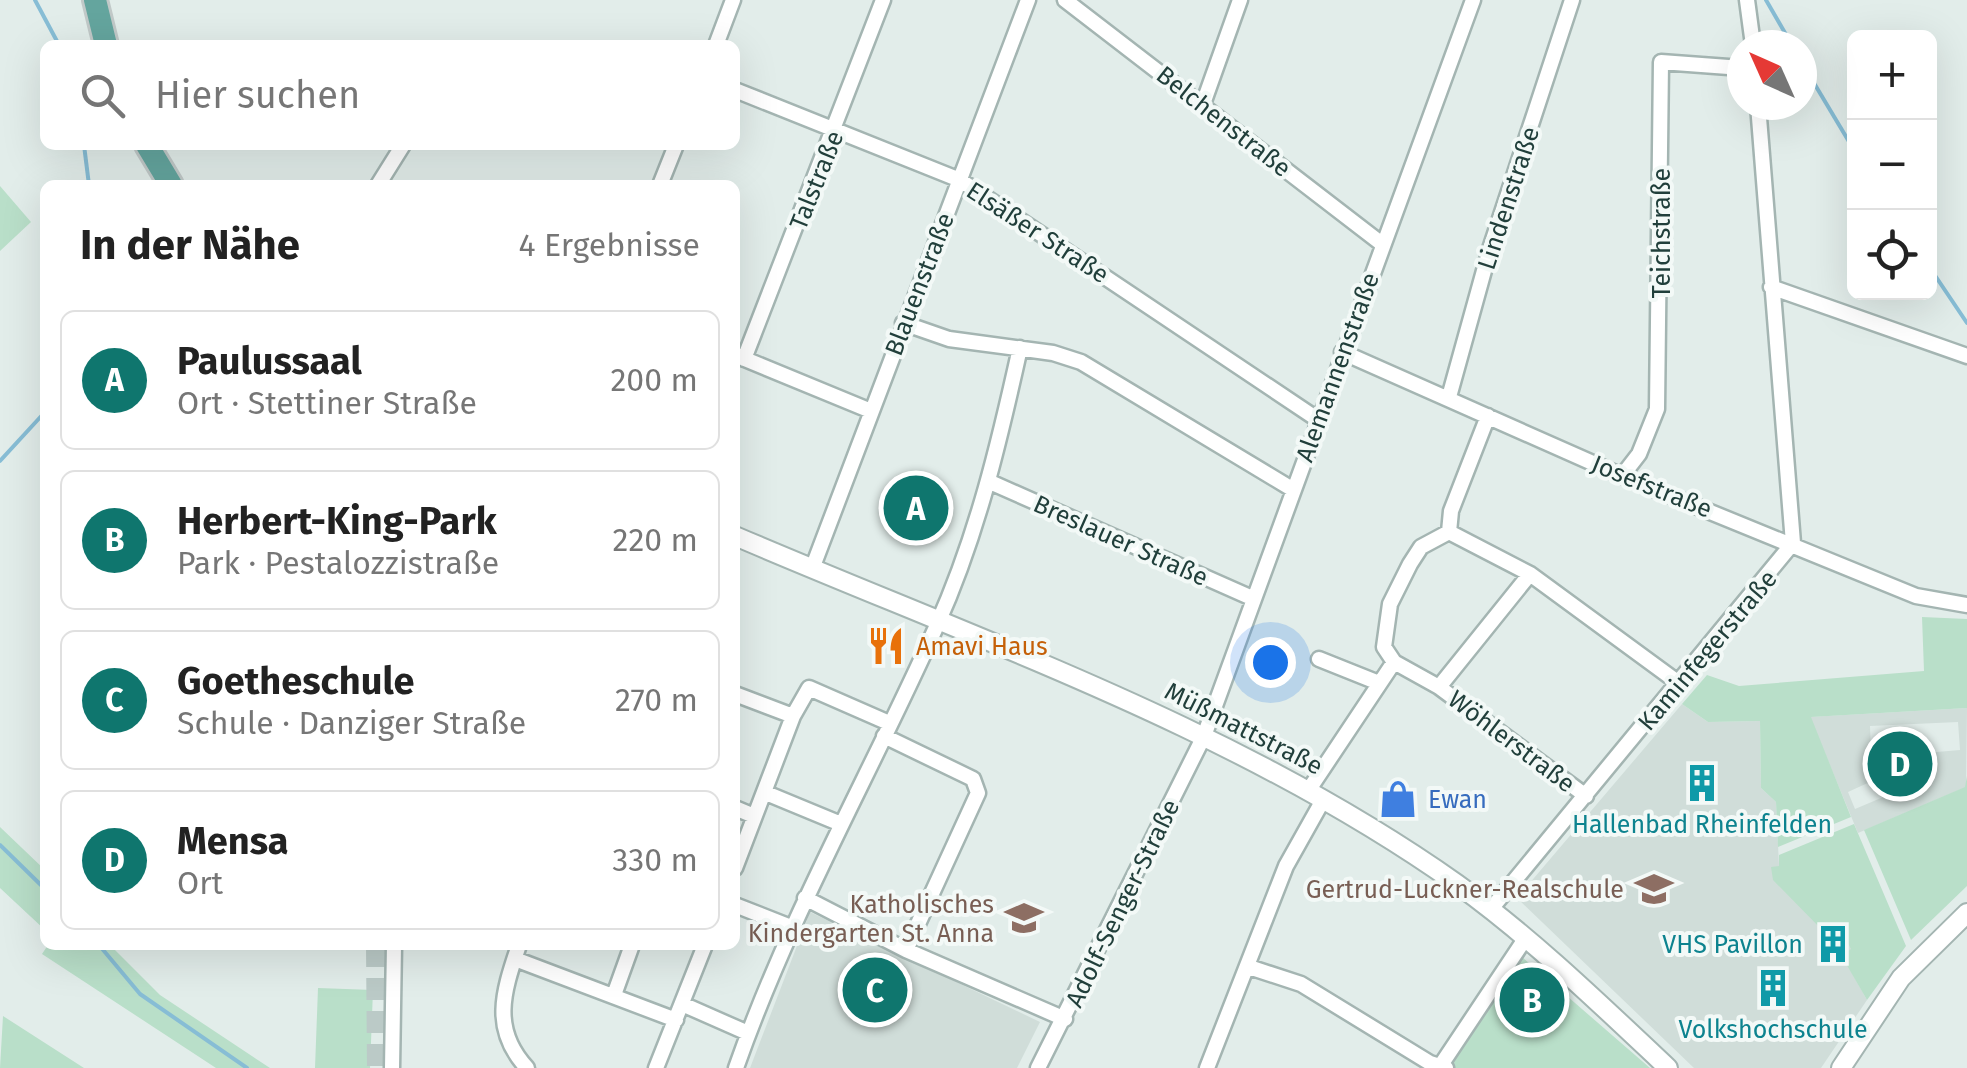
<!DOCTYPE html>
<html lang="de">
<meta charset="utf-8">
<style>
:root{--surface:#fff;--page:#f2f2f2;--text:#222;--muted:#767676;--line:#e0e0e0;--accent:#0f766e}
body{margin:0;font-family:"Fira Sans",sans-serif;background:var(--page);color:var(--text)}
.controls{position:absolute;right:30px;top:30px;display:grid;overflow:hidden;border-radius:15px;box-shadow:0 10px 40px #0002}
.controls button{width:90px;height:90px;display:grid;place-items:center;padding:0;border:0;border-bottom:2px solid var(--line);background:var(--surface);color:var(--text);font:50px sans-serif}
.compass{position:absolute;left:1727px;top:30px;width:90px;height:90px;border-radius:50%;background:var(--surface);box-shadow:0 10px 40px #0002;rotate:315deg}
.you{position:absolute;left:1270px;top:662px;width:35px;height:35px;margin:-25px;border:8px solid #fff;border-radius:50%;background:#1a73e8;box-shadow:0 0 0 15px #1a73e833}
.badge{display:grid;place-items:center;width:65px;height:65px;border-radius:50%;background:var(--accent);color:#fff;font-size:32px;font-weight:700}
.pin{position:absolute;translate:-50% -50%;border:5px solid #fff;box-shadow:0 2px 10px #0006}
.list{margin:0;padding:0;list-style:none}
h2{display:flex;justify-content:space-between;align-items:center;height:130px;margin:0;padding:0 40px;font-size:42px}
h2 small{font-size:32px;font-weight:400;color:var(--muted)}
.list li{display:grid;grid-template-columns:65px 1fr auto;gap:30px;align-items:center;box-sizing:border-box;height:140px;margin:0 20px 20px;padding:0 20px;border:2px solid var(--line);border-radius:15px}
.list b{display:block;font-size:38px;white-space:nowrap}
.list p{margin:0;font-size:32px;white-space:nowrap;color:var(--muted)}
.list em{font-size:32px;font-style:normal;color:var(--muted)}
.icon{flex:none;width:55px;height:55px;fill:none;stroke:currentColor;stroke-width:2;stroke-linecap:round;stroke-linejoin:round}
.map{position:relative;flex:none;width:1967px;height:1068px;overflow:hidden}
.search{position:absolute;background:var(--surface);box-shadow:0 10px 40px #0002;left:40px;top:40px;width:700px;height:110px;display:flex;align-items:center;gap:25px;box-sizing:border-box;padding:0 35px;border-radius:15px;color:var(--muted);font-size:38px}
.panel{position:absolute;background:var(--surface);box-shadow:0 10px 40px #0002;left:40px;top:180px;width:700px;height:770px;border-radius:15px}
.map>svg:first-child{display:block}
.built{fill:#d0ddd9;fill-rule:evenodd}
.green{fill:#b9dfc9}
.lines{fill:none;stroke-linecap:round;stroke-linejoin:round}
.stream{stroke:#87bdd5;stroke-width:4}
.primary-tunnel{stroke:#bbcac7;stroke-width:22;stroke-dasharray:22 11;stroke-linecap:butt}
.minor-casing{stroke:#a4b5b2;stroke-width:19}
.tertiary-casing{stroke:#a4b5b2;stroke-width:22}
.primary-casing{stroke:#c1c9c8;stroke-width:28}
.minor{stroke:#fff;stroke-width:14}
.tertiary{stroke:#fff;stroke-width:18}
.primary{stroke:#64a59e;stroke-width:22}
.labels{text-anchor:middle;stroke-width:8;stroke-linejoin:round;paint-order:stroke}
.street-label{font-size:25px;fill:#213f3b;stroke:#f3f9f7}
.food-label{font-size:25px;fill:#c56008;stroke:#f3f9f7;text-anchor:start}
.shop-label{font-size:25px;fill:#366cbe;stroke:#f3f9f7;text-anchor:start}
.culture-label{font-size:25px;fill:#0d838f;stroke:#f3f9f7}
.education-label{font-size:25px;fill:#785e54;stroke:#f3f9f7;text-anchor:end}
</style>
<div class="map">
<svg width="1967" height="1068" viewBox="0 0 1967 1068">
<rect width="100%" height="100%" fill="#e2edea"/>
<path class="built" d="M 1682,704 L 1708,722 L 1760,721 L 1761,788 L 1776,802 L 1779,866 L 1825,933 L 1839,926 L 1852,949 L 1842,955 L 1867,1000 L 1821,1068 L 1694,1068 L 1517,898 Z
M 1967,708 L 1966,787 L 1858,833 L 1810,717 ZM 1958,722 L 1960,750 L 1925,753 L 1933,776 L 1855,809 L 1848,792 L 1872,781 L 1870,726 Z
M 810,912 L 1040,1022 L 1017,1068 L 750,1068 Z"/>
<path class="green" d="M 0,186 L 31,222 L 0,251 Z
M 1922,617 L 1967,619 L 1967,708 L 1811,717 L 1851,817 L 1778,847 L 1776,802 L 1761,788 L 1760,721 L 1708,722 L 1682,704 L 1707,675 L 1739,686 L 1924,671 Z
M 1967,776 L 1967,886 L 1911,940 L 1864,830 L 1965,787 Z
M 1854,824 L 1906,946 L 1867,1000 L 1841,955 L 1851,949 L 1839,926 L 1825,933 L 1773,880 L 1771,867 L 1779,866 L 1779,855 Z
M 0,827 L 45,870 L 45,930 L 0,888 Z
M 48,945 L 110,945 L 160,995 L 270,1068 L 216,1068 L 42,954 Z
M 1522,957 L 1650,1068 L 1446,1068 Z
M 318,988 L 373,990 L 370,1068 L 315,1068 Z
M 3,1016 L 84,1068 L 0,1068 Z"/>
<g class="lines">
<path class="stream" d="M 35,0 L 59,45
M 1766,0 L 1792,45
M 1802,63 L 1854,150
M 84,145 L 89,185
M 1930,268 L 1967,323
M 0,461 L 45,412
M 0,845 L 45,889
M 99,945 L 140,994 L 247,1068"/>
<path class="primary-tunnel" d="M 377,945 L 378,1068"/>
<g class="minor-casing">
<path id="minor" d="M 1065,0 L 1382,244
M 1747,0 L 1753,45
M 716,45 L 733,0
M 735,90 L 960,180 L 1317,419
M 1203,104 L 1240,0
M 378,185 L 403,145
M 660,185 L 676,145
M 1771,287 L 1967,356
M 903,323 L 949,339 L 1053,353 L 1081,362 L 1292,489
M 1342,352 L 1622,476 L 1916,596 L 1967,605
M 735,355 L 871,411
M 744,359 L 883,0
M 1449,397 L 1490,249 L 1572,0
M 1622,476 L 1639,454 L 1657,409 L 1661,62 L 1742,68
M 990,482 L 1252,598
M 1449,532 L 1451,511 L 1488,416
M 812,569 L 1028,0
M 1319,659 L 1379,683
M 1439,687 L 1530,574
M 735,694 L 793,716
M 884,736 L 973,779 L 978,793 L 906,950
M 1308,791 L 1394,662
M 766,793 L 841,824
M 1586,796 L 1439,687 L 1394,662 L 1384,647 L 1390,604 L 1410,564 L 1421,547 L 1449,532 L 1530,574 L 1680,684
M 735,808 L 754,816
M 735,868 L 793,716 L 809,688 L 889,723
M 805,898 L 906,950 L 1065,1019
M 735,905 L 791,927
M 1491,909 L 1793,543 L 1758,105
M 519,945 C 504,990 490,1028 527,1068
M 515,959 L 676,1020
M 1249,967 L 1301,984 L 1430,1063 L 1446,1068
M 614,995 L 632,945
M 682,1004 L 748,1033
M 392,1068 L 394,945
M 656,1068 L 705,945
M 736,1068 C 790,914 871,773 937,625 C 977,536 999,443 1020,348
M 1038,1068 L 1204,736 L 1473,0
M 1207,1068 L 1286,866 L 1323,800
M 1439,1068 L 1525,939"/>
</g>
<g class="tertiary-casing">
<path id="tertiary" d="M 735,536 C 980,641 1238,729 1457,884 C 1532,938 1600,1004 1668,1068
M 1841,1068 L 1901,978 L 1967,913"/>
</g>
<g class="primary-casing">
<path id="primary" d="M 95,0 L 106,45
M 147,145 L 171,185"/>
</g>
<use href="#minor" class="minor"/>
<use href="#tertiary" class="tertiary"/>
<use href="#primary" class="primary"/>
</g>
<defs>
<g id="restaurant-bare" transform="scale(3)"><path d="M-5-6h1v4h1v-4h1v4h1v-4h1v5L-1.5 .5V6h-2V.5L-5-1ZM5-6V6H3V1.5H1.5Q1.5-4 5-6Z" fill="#e8710a" stroke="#f3f9f7" stroke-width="2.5" paint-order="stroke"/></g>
<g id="building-bare" transform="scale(3)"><path d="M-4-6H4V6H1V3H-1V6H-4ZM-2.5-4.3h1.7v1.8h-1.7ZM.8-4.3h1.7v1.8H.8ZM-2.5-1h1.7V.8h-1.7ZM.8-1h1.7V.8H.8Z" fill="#0f9aa8" stroke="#f3f9f7" stroke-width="2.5" paint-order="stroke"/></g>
<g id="shop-bare" transform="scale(3)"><path d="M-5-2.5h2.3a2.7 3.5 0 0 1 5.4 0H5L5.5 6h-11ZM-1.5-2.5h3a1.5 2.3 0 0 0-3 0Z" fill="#3f7fe0" stroke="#f3f9f7" stroke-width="2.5" paint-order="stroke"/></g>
<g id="school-bare" transform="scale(3)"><path d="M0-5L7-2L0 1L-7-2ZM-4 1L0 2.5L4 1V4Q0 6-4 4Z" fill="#8d6e63" stroke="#f3f9f7" stroke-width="2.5" paint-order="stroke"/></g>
</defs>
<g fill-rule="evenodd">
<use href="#restaurant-bare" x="886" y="646"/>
<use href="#building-bare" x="1702" y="783"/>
<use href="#shop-bare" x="1398" y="799"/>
<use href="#school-bare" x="1654" y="889"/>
<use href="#school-bare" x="1024" y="918"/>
<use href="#building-bare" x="1833" y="944"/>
<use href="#building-bare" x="1773" y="988"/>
</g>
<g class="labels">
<g class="street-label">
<text transform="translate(1224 121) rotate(38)" y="9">Belchenstraße</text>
<text transform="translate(816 180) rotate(-68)" y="9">Talstraße</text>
<text transform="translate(1508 198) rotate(-72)" y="9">Lindenstraße</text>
<text transform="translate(1038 232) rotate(33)" y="9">Elsäßer Straße</text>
<text transform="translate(1661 233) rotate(-90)" y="9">Teichstraße</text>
<text transform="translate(919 284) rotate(-69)" y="9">Blauenstraße</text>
<text transform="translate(1337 367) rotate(-70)" y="9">Alemannenstraße</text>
<text transform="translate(1652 486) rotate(22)" y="9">Josefstraße</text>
<text transform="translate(1121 540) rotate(24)" y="9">Breslauer Straße</text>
<text transform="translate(1707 650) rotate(-50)" y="9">Kaminfegerstraße</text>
<text transform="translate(1244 728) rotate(27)" y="9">Müßmattstraße</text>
<text transform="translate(1512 741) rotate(37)" y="9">Wöhlerstraße</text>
<text transform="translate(1122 903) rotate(-64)" y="9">Adolf-Senger-Straße</text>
</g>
<g class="food-label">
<text x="916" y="655">Amavi Haus</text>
</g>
<g class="shop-label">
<text x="1428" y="808">Ewan</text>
</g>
<g class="culture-label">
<text x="1702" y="833">Hallenbad Rheinfelden</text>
<text x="1803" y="953" text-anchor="end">VHS Pavillon</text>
<text x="1773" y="1038">Volkshochschule</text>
</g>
<g class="education-label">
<text x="1624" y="898">Gertrud-Luckner-Realschule</text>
<text x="994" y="913">Katholisches<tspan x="994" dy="29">Kindergarten St. Anna</tspan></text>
</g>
</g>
</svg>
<div class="controls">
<button>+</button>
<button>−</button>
<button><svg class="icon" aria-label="locate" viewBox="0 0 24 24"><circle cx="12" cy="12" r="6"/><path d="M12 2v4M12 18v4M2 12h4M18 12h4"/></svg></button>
</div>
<svg class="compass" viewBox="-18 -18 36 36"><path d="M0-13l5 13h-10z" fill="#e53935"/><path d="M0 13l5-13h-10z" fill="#767676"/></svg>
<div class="you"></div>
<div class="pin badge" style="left:916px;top:508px">A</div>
<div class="pin badge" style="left:1532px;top:1000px">B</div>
<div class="pin badge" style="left:875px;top:990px">C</div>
<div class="pin badge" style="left:1900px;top:764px">D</div>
<div class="search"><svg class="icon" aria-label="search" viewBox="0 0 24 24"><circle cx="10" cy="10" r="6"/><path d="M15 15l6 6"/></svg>Hier suchen</div>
<section class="panel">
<h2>In der Nähe<small>4 Ergebnisse</small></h2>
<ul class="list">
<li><span class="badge">A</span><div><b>Paulussaal</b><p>Ort · Stettiner Straße</p></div><em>200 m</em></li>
<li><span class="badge">B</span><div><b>Herbert-King-Park</b><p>Park · Pestalozzistraße</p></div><em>220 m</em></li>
<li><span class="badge">C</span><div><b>Goetheschule</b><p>Schule · Danziger Straße</p></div><em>270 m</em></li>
<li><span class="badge">D</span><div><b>Mensa</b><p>Ort</p></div><em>330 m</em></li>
</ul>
</section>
</div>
